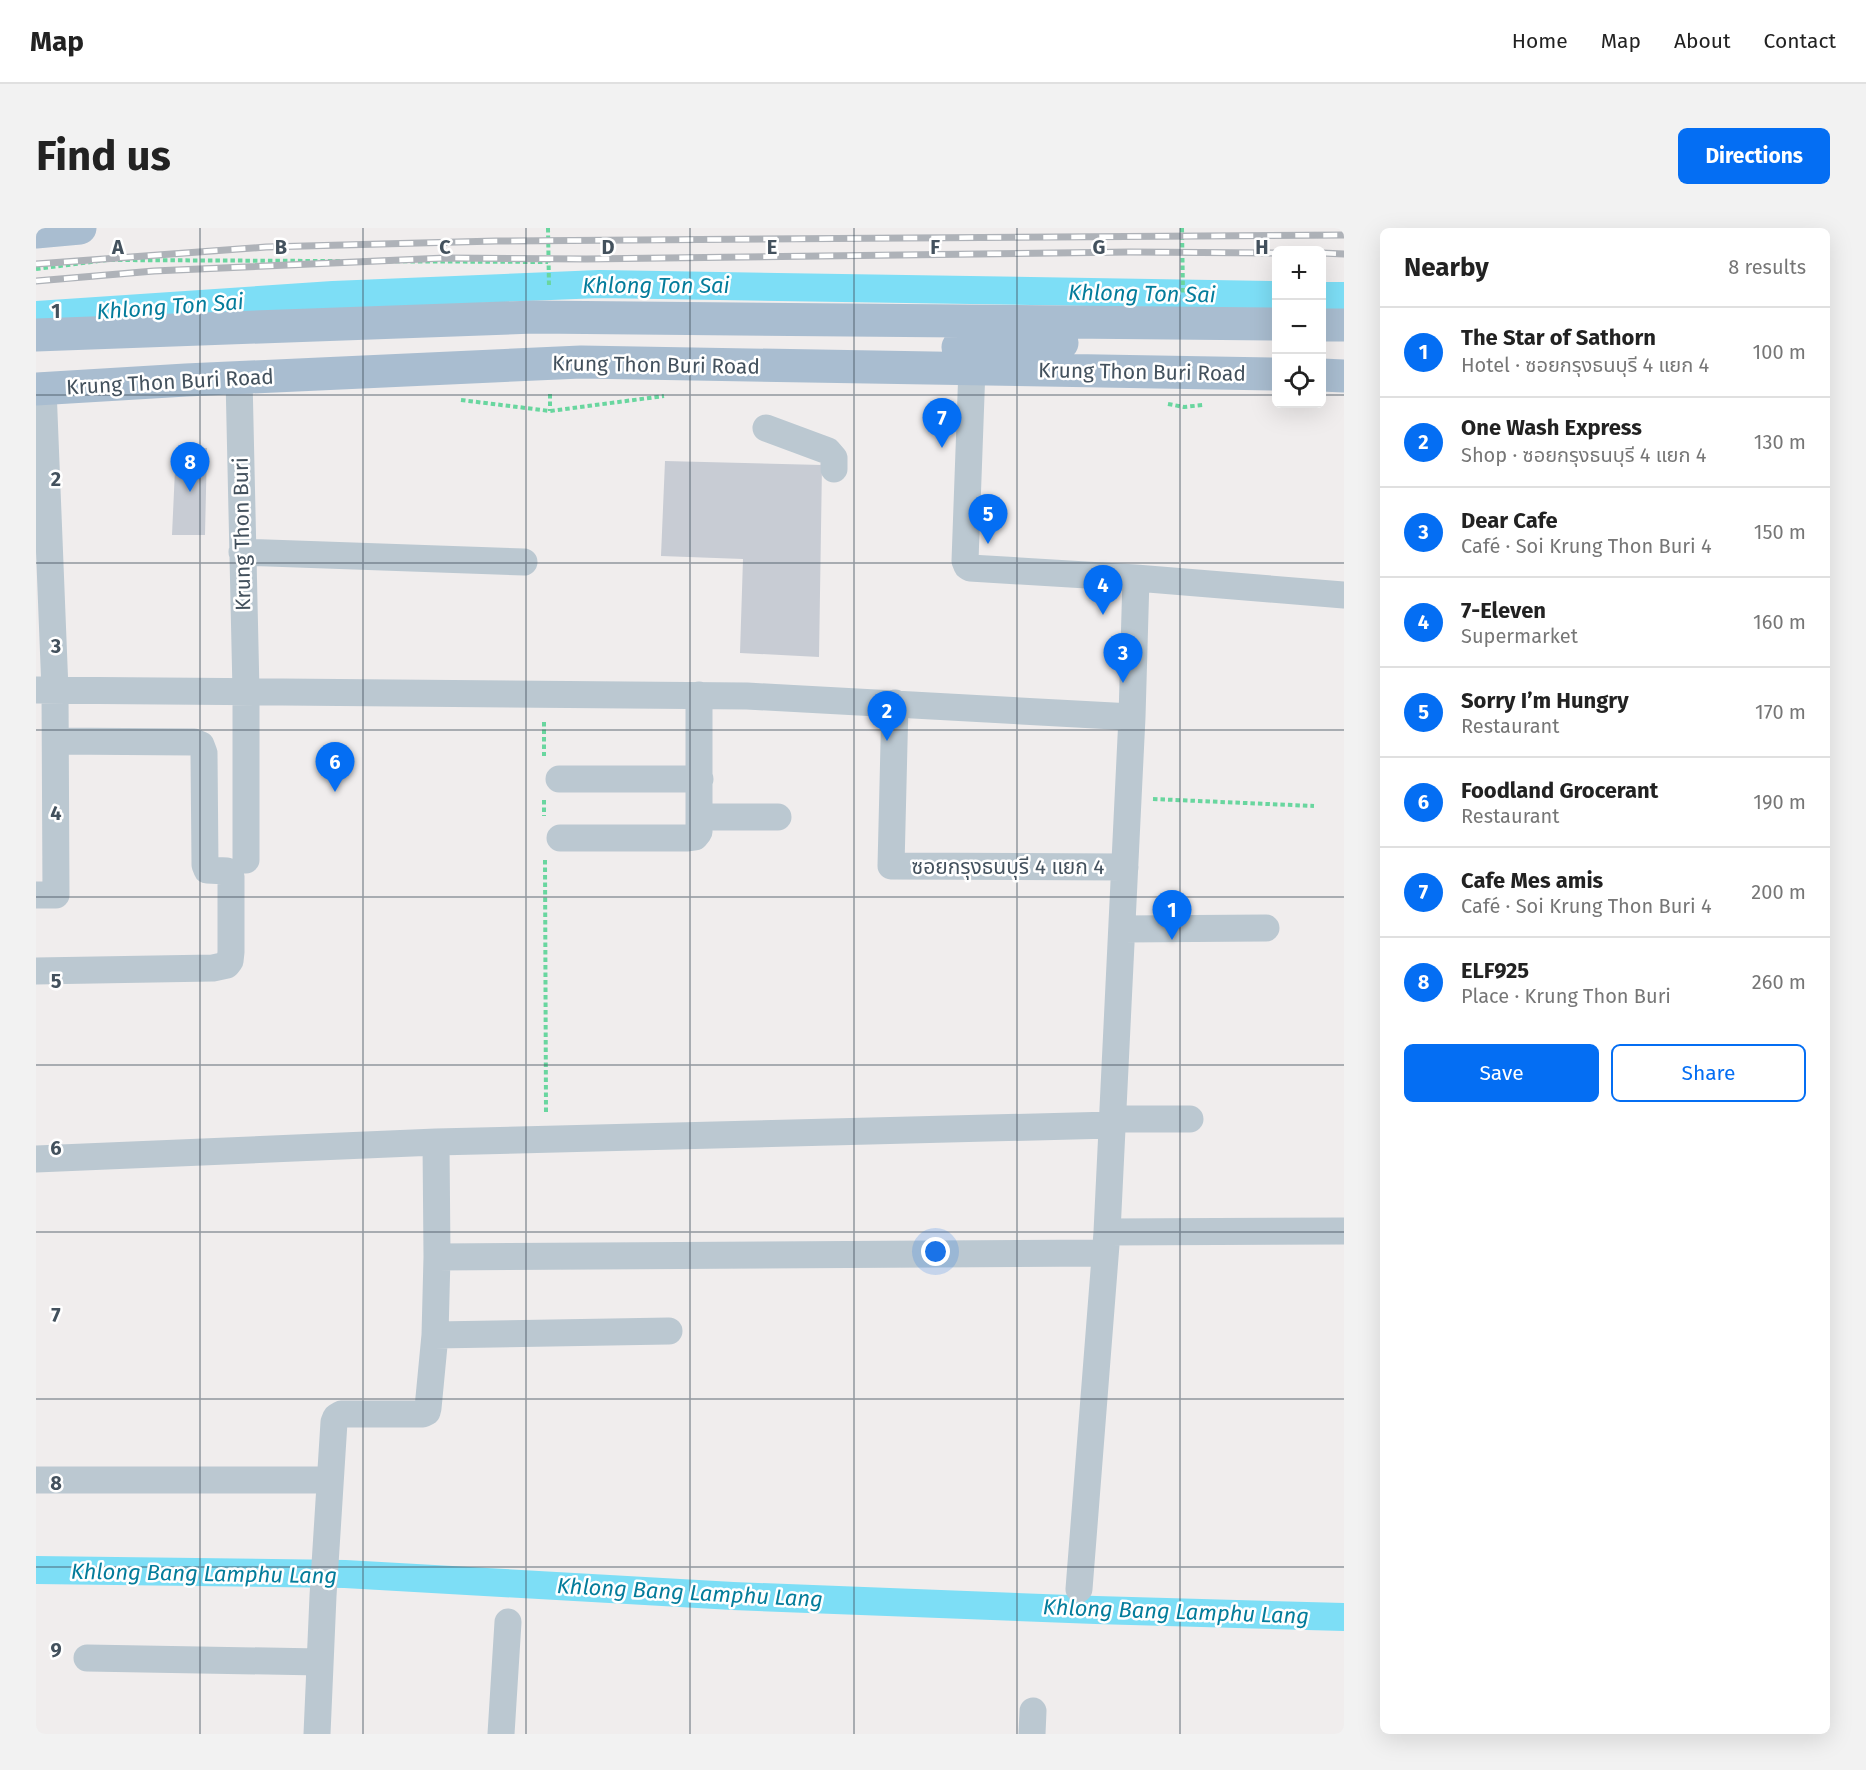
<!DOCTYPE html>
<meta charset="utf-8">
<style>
:root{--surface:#fff;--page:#f2f2f2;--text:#222;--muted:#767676;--line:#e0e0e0;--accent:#046ef3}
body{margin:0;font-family:"Fira Sans","Noto Sans Thai",sans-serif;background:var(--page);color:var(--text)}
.controls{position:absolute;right:18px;top:18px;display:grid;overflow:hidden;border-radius:9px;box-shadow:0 6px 24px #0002}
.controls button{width:54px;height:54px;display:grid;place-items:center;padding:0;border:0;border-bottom:2px solid var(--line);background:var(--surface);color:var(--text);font:30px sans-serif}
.you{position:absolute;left:900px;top:1024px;width:21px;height:21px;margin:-15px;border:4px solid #fff;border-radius:50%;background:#1a73e8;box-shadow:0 0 0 9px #1a73e833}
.badge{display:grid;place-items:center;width:39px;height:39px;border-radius:50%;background:var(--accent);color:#fff;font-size:20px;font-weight:700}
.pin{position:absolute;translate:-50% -50px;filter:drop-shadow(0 2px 3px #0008)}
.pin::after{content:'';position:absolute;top:32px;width:21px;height:18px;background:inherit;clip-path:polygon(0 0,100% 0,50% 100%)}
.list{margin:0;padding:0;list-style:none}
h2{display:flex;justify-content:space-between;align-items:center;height:78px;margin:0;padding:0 24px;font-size:26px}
h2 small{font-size:20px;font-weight:400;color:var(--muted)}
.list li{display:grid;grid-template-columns:39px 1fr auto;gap:18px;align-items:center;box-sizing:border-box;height:90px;padding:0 24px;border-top:2px solid var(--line)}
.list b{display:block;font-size:22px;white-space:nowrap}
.list p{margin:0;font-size:20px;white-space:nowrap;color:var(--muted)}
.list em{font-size:20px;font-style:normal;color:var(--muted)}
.actions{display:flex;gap:12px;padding:18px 24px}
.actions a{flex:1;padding:14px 0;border:2px solid var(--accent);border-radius:9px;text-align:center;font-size:21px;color:var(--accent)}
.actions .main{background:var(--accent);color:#fff}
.icon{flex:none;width:33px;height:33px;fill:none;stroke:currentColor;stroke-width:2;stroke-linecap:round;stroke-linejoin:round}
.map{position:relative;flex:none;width:1308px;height:1506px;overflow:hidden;border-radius:9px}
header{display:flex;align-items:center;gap:36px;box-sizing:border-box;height:84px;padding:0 30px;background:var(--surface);border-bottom:2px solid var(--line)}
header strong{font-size:28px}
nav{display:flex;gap:33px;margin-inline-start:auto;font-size:21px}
.intro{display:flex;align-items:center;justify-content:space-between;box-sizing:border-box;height:144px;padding:0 36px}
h1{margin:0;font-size:42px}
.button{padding:15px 27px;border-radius:9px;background:var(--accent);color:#fff;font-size:21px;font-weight:700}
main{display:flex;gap:36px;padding:0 36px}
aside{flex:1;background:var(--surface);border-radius:9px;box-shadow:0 6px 24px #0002}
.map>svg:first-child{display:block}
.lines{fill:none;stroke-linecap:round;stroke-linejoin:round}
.canal{stroke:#7ddef6;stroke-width:28}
.building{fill:#c8ccd4}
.path{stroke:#69d69f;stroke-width:4;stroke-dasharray:4.5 3;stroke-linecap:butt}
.minor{stroke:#bbc8d1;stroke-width:27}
.major{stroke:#a9bdd0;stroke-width:33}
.rail-casing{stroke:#aeb2b8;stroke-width:7}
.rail{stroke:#fff;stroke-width:4.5;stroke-dasharray:14;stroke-linecap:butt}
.grid{fill:none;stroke:#43515d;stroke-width:1.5;stroke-opacity:0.55}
.labels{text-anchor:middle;stroke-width:5;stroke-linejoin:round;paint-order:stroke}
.street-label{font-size:21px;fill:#43515d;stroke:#fff}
.water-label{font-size:22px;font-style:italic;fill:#037c9b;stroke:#fff}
.grid-label{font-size:20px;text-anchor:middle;font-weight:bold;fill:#43515d;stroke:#fff;stroke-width:5;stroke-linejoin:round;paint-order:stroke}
</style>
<header>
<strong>Map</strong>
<nav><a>Home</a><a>Map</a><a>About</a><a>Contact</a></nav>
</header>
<div class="intro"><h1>Find us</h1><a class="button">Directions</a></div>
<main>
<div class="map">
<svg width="1308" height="1506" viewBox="0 0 1308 1506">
<rect width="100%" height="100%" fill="#f0eded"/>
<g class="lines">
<path class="canal" d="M 1286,68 L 1308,68
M 0,87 L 297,67 L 564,56 L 1240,67
M 0,1342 L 309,1346 L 697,1368 L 1060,1382 L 1308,1389"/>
</g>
<path class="building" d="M 140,220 L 171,220 L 169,307 L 136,307 Z
M 629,233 L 786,237 L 783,429 L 704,425 L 707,331 L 625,328 Z"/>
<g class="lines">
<path class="path" d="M 512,0 L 513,59
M 1146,0 L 1147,65
M 0,41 L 71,32 L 512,34
M 514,166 L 514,183
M 425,172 L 514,183 L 628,168
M 1132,176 L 1148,179 L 1167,177
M 508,494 L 508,528
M 1117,571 L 1278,578
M 508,572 L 508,588
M 509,632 L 510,885"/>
<path class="minor" d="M 936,140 L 929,333 L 931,338 L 934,340 L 1100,350 L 1308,367
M 203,150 L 210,463 L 210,632
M 730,200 L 792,223 L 798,230 L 798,241
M 206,324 L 488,334
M 0,462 L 711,468 L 1096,489
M 859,475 L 855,638 L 1089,639
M 523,551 L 664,551
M 663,589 L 742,589
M 524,610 L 652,610 L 659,609 L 663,604 L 663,467
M 0,667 L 20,667 L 19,462 L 7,160
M 1087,701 L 1230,700
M 0,743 L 177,740 L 191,737 L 194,733 L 195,724 L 195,648 L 191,643 L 171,642 L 169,637 L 168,525 L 165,517 L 158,514 L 20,513
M 1076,891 L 1154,891
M 0,931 L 400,914 L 1076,897
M 1071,1004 L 1308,1003
M 401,1029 L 1069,1025
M 399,1107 L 633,1103
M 0,1252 L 294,1252
M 1043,1361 L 1071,1004 L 1096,489 L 1100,350
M 51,1430 L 284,1434
M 281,1506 L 287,1368 L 298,1194 L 300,1189 L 305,1186 L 387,1186 L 391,1184 L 392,1180 L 399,1107 L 401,1029 L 400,914
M 465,1506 L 472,1394
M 996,1506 L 997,1483"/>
<path class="major" d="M 0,4 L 44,0
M 1286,97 L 1308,97
M 0,107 L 498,89 L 1240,96
M 922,119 L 1026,115
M 1286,147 L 1308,148
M 0,161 L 150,152 L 545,134 L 1240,146"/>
<g class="rail-casing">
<path id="rail" d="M 1286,25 L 1308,26
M 0,36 L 230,19 L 460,13 L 1308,7
M 0,53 L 118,43 L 409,30 L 550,31 L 1094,24 L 1240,25"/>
</g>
<use href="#rail" class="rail"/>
</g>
<path class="grid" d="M 164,0 L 164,1506M 327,0 L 327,1506M 490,0 L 490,1506M 654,0 L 654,1506M 818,0 L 818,1506M 981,0 L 981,1506M 1144,0 L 1144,1506M 0,167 L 1240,167M 1286,167 L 1308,167M 0,335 L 1308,335M 0,502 L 1308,502M 0,669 L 1308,669M 0,837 L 1308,837M 0,1004 L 1308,1004M 0,1171 L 1308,1171M 0,1339 L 1308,1339"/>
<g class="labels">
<g class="street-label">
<text transform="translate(620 137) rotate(1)" y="7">Krung Thon Buri Road</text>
<text transform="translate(1106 144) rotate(1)" y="7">Krung Thon Buri Road</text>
<text transform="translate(134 154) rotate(-3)" y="7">Krung Thon Buri Road</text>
<text transform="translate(206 306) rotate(-91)" y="7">Krung Thon Buri</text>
<text x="972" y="646">ซอยกรุงธนบุรี 4 แยก 4</text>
</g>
<g class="water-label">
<text x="620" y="65">Khlong Ton Sai</text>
<text transform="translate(1106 65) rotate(1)" y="8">Khlong Ton Sai</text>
<text transform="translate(134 78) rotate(-4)" y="8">Khlong Ton Sai</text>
<text transform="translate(168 1345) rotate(1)" y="8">Khlong Bang Lamphu Lang</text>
<text transform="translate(654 1364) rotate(3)" y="8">Khlong Bang Lamphu Lang</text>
<text transform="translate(1140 1383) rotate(2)" y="8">Khlong Bang Lamphu Lang</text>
</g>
</g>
<g class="grid-label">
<text x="82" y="26">A</text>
<text x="245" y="26">B</text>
<text x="409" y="26">C</text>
<text x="572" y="26">D</text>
<text x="736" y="26">E</text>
<text x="899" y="26">F</text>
<text x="1063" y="26">G</text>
<text x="1226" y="26">H</text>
<text x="20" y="90">1</text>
<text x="20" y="258">2</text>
<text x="20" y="425">3</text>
<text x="20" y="592">4</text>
<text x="20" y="760">5</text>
<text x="20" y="927">6</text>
<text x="20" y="1094">7</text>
<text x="20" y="1262">8</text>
<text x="20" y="1429">9</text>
</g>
</svg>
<div class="controls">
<button>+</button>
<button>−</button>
<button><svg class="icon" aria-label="locate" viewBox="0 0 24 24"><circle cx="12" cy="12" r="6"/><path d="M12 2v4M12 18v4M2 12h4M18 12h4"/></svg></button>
</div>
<div class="you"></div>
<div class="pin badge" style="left:1136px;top:712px">1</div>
<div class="pin badge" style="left:851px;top:513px">2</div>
<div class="pin badge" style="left:1087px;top:455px">3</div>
<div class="pin badge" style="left:1067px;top:387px">4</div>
<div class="pin badge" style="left:952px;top:316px">5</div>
<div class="pin badge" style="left:299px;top:564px">6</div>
<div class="pin badge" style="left:906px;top:220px">7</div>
<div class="pin badge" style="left:154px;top:264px">8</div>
</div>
<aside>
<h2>Nearby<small>8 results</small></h2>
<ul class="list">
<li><span class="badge">1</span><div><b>The Star of Sathorn</b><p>Hotel · ซอยกรุงธนบุรี 4 แยก 4</p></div><em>100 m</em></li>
<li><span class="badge">2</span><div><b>One Wash Express</b><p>Shop · ซอยกรุงธนบุรี 4 แยก 4</p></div><em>130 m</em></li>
<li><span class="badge">3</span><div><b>Dear Cafe</b><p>Café · Soi Krung Thon Buri 4</p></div><em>150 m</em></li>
<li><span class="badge">4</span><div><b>7-Eleven</b><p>Supermarket</p></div><em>160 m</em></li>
<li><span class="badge">5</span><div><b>Sorry I’m Hungry</b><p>Restaurant</p></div><em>170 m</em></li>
<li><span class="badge">6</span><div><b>Foodland Grocerant</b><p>Restaurant</p></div><em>190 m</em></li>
<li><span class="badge">7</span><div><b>Cafe Mes amis</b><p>Café · Soi Krung Thon Buri 4</p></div><em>200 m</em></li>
<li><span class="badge">8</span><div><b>ELF925</b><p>Place · Krung Thon Buri</p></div><em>260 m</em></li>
</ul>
<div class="actions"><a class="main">Save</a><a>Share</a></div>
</aside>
</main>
